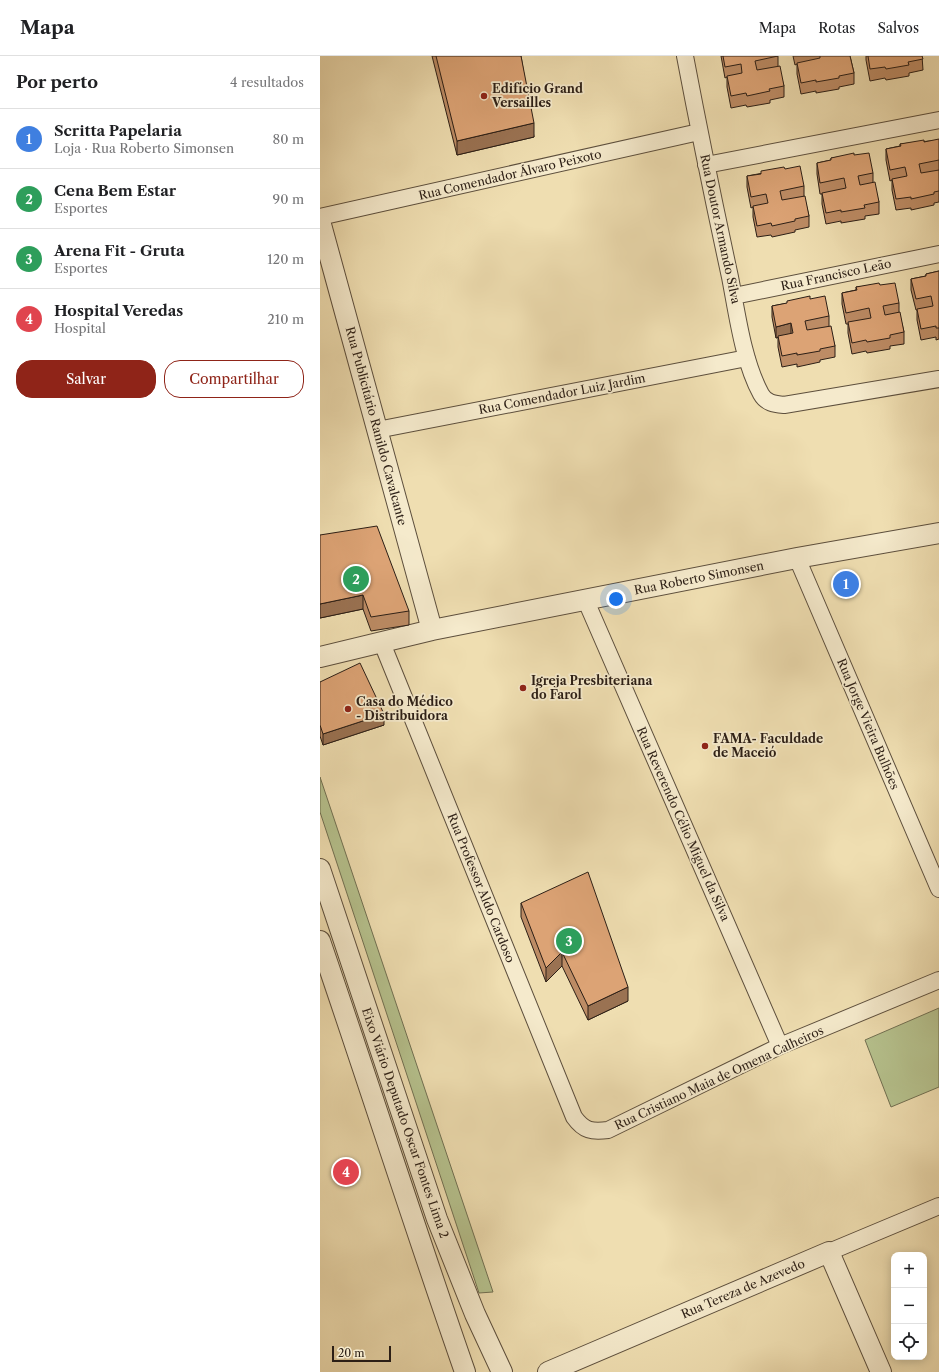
<!DOCTYPE html>
<html lang="pt">
<meta charset="utf-8">
<style>
:root{--surface:#fff;--page:#f6f6f6;--text:#202124;--muted:#757577;--line:#e0e0e0;--accent:#8f2418}
body{margin:0;font-family:"Libre Caslon Text",serif;background:var(--page);color:var(--text)}
.controls{position:absolute;right:12px;bottom:12px;display:grid;overflow:hidden;border-radius:8px;box-shadow:0 2px 10px #0003}
.controls button{width:36px;height:36px;display:grid;place-items:center;padding:0;border:0;border-bottom:1px solid var(--line);background:var(--surface);color:var(--text);font:20px sans-serif}
.scale{position:absolute;left:12px;bottom:10px;width:59px;box-sizing:border-box;padding-left:4px;border:2px solid #2c1f16;border-top:0;font-size:11px;line-height:14px;white-space:nowrap;color:#2c1f16;-webkit-text-stroke:3px #f5eacc;paint-order:stroke}
.you{position:absolute;left:296px;top:543px;width:14px;height:14px;margin:-10px;border:3px solid #fff;border-radius:50%;background:#1a73e8;box-shadow:0 0 0 6px #1a73e833}
.badge{display:grid;place-items:center;width:26px;height:26px;border-radius:50%;background:var(--accent);color:#fff;font-size:13px;font-weight:700}
.pin{position:absolute;translate:-50% -50%;border:2px solid #fff;box-shadow:0 1px 4px #0006}
.list{margin:0;padding:0;list-style:none}
h2{display:flex;justify-content:space-between;align-items:center;height:52px;margin:0;padding:0 16px;font-size:17px}
h2 small{font-size:13px;font-weight:400;color:var(--muted)}
.list li{display:grid;grid-template-columns:26px 1fr auto;gap:12px;align-items:center;box-sizing:border-box;height:60px;padding:0 16px;border-top:1px solid var(--line)}
.list b{display:block;font-size:15px;white-space:nowrap}
.list p{margin:0;font-size:13px;white-space:nowrap;color:var(--muted)}
.list em{font-size:13px;font-style:normal;color:var(--muted)}
.actions{display:flex;gap:8px;padding:12px 16px}
.actions a{flex:1;padding:9px 0;border:1px solid var(--accent);border-radius:16px;text-align:center;font-size:14px;color:var(--accent)}
.actions .main{background:var(--accent);color:#fff}
.icon{flex:none;width:22px;height:22px;fill:none;stroke:currentColor;stroke-width:2;stroke-linecap:round;stroke-linejoin:round}
.map{position:relative;flex:none;width:619px;height:1316px;overflow:hidden}
header{display:flex;align-items:center;gap:24px;box-sizing:border-box;height:56px;padding:0 20px;background:var(--surface);border-bottom:1px solid var(--line)}
header strong{font-size:19px}
nav{display:flex;gap:22px;margin-inline-start:auto;font-size:14px}
main{display:flex}
aside{flex:1;background:var(--surface)}
.map>svg:first-child{display:block}
.green{fill:#b6c28e;stroke:#717052}
.lines{fill:none;stroke-linecap:round;stroke-linejoin:round}
.minor-casing{stroke:#5d4f3d;stroke-width:18}
.tertiary-casing{stroke:#5d4f3d;stroke-width:22}
.minor{stroke:#f5eacc;stroke-width:16}
.tertiary{stroke:#f5eacc;stroke-width:20}
.wall{fill:#bd8c65;stroke:#2c1f16}
.shaded-wall{fill:#9a7252;stroke:#2c1f16}
.building{fill:#dca375;stroke:#2c1f16}
.poi-dot{fill:#8f2418;stroke:#f5eacc;stroke-width:1.5}
.labels{text-anchor:middle;stroke-width:3.5;stroke-linejoin:round;paint-order:stroke}
.poi-label{font-size:12px;font-weight:bold;fill:#2c1f16;stroke:#f5eacc;text-anchor:start}
.street-label{font-size:12px;fill:#2c1f16;stroke:#f5eacc}
</style>
<header>
<strong>Mapa</strong>
<nav><a>Mapa</a><a>Rotas</a><a>Salvos</a></nav>
</header>
<main>
<aside>
<h2>Por perto<small>4 resultados</small></h2>
<ul class="list">
<li><span class="badge" style="background:#3f7fe0">1</span><div><b>Scritta Papelaria</b><p>Loja · Rua Roberto Simonsen</p></div><em>80 m</em></li>
<li><span class="badge" style="background:#2e9e5b">2</span><div><b>Cena Bem Estar</b><p>Esportes</p></div><em>90 m</em></li>
<li><span class="badge" style="background:#2e9e5b">3</span><div><b>Arena Fit - Gruta</b><p>Esportes</p></div><em>120 m</em></li>
<li><span class="badge" style="background:#e0444e">4</span><div><b>Hospital Veredas</b><p>Hospital</p></div><em>210 m</em></li>
</ul>
<div class="actions"><a class="main">Salvar</a><a>Compartilhar</a></div>
</aside>
<div class="map">
<svg width="619" height="1316" viewBox="0 0 619 1316">
<rect width="100%" height="100%" fill="#efdeb1"/>
<filter id="stains"><feTurbulence type="fractalNoise" baseFrequency=".005" numOctaves="4"/><feColorMatrix values="0 0 0 0 .2 0 0 0 0 .09 0 0 0 0 .02 0 0 0 .5 -.17"/></filter>
<radialGradient id="worn" r=".72"><stop offset=".6" stop-color="#630" stop-opacity="0"/><stop offset="1" stop-color="#630" stop-opacity=".3"/></radialGradient>
<path class="green" d="M 0,721 L 173,1236 L 159,1237 L 0,756 Z
M 619,952 L 619,1031 L 571,1051 L 545,984 Z"/>
<g class="lines">
<g class="minor-casing">
<path id="minor" d="M 365,0 C 379,74 394,147 410,221 C 417,257 423,305 441,338 C 446,347 454,348 464,349 L 619,323
M 386,109 L 619,64
M 0,161 L 379,76
M 414,240 L 619,198
M 57,374 L 427,302
M 477,502 L 619,833
M 266,545 L 460,990
M 62,587 L 254,1061 C 264,1075 272,1076 288,1074 L 460,990 L 619,924
M 509,1196 L 619,1150"/>
</g>
<g class="tertiary-casing">
<path id="tertiary" d="M 0,165 L 112,574
M 0,601 L 112,574 L 477,502 L 619,477
M 0,813 L 117,1163 L 155,1258 L 182,1316
M 0,885 C 49,1028 95,1173 145,1316
M 228,1316 L 509,1196 L 561,1316"/>
</g>
<use href="#minor" class="minor"/>
<use href="#tertiary" class="tertiary"/>
</g>
<path class="wall" d="M 112,0 L 201,0 L 214,81 L 137,99 Z
M 401,0 L 458,0 L 458,10 L 464,30 L 464,41 L 450,44 L 450,47 L 427,51 L 426,49 L 411,52 L 407,31 L 407,21 L 405,22 Z
M 473,0 L 530,0 L 534,17 L 534,28 L 519,31 L 519,33 L 496,37 L 496,35 L 481,38 L 477,18 L 477,8 L 475,9 Z
M 546,0 L 602,0 L 603,14 L 589,17 L 589,20 L 566,24 L 565,22 L 550,25 L 546,4 Z
M 619,84 L 619,146 L 614,147 L 614,149 L 591,154 L 591,152 L 576,154 L 572,134 L 572,124 L 570,125 L 566,104 L 566,93 L 580,90 L 580,88 Z
M 534,99 L 553,117 L 553,127 L 559,146 L 559,158 L 545,160 L 545,163 L 521,167 L 521,165 L 506,168 L 502,148 L 502,138 L 500,138 L 497,118 L 497,107 L 511,104 L 511,102 Z
M 465,113 L 484,130 L 484,140 L 489,160 L 489,171 L 475,174 L 475,176 L 452,181 L 451,179 L 437,181 L 433,161 L 433,151 L 431,152 L 427,131 L 427,120 Z
M 619,215 L 619,283 L 616,284 L 616,281 L 601,284 L 597,264 L 597,254 L 596,254 L 591,234 L 591,223 L 606,220 L 606,218 Z
M 560,229 L 579,247 L 579,256 L 584,276 L 584,288 L 570,290 L 570,293 L 547,297 L 546,295 L 532,298 L 528,277 L 528,268 L 526,268 L 522,248 L 522,237 L 536,234 L 536,231 Z
M 490,243 L 509,260 L 509,270 L 515,290 L 515,301 L 500,304 L 500,306 L 477,311 L 477,308 L 462,311 L 458,291 L 458,281 L 456,282 L 452,261 L 452,250 Z
M 0,479 L 89,555 L 89,569 L 51,575 L 43,553 L 0,562 Z
M 0,626 L 64,669 L 3,689 L 0,680 Z
M 201,847 L 308,945 L 268,964 L 242,910 L 226,926 L 201,861 Z"/>
<path class="shaded-wall" d="M 214,67 L 214,81 L 137,99 L 137,85 Z
M 471,267 L 471,278 L 456,282 L 456,271 Z
M 43,539 L 43,553 L 0,562 L 0,548 Z
M 64,658 L 64,669 L 3,689 L 3,678 Z
M 242,896 L 242,910 L 226,926 L 226,912 Z
M 308,931 L 308,945 L 268,964 L 268,950 Z"/>
<path class="building" d="M 116,0 L 201,0 L 214,67 L 137,85 Z
M 403,0 L 458,0 L 435,5 L 437,14 L 460,10 L 464,30 L 449,33 L 450,35 L 427,40 L 426,37 L 411,40 L 407,20 L 422,17 L 421,8 L 405,11 Z
M 500,0 L 530,0 L 534,17 L 519,20 L 519,22 L 496,26 L 496,24 L 481,27 L 477,7 L 500,2 Z
M 548,0 L 602,0 L 603,3 L 588,6 L 589,9 L 566,13 L 565,11 L 550,13 Z
M 619,83 L 619,104 L 599,108 L 601,117 L 619,114 L 619,135 L 614,136 L 614,138 L 591,143 L 591,141 L 576,143 L 572,123 L 587,120 L 585,111 L 570,114 L 566,93 L 581,90 L 580,88 L 604,84 L 604,86 Z
M 534,97 L 534,99 L 549,97 L 553,117 L 538,120 L 540,129 L 555,126 L 559,146 L 544,149 L 545,152 L 521,156 L 521,154 L 506,157 L 502,137 L 526,132 L 524,122 L 500,127 L 497,107 L 511,104 L 511,102 Z
M 480,110 L 484,130 L 460,135 L 462,144 L 485,140 L 489,160 L 475,163 L 475,165 L 452,170 L 451,167 L 437,170 L 433,150 L 448,147 L 446,138 L 431,141 L 427,120 L 441,118 L 441,115 L 464,111 L 465,113 Z
M 619,215 L 619,272 L 616,272 L 616,270 L 601,273 L 597,253 L 613,250 L 611,240 L 596,243 L 591,223 L 606,220 L 606,218 Z
M 559,227 L 560,229 L 575,227 L 579,247 L 563,250 L 565,259 L 580,256 L 584,276 L 570,279 L 570,282 L 547,286 L 546,284 L 532,287 L 528,266 L 551,262 L 549,252 L 526,257 L 522,237 L 537,234 L 536,231 Z
M 490,240 L 490,243 L 505,240 L 509,260 L 485,265 L 487,274 L 511,270 L 515,290 L 500,293 L 500,295 L 477,299 L 477,297 L 462,300 L 458,280 L 473,277 L 471,267 L 456,271 L 452,250 L 467,247 L 467,245 Z
M 57,470 L 89,555 L 51,561 L 43,539 L 0,548 L 0,479 Z
M 40,607 L 64,658 L 3,678 L 0,669 L 0,626 Z
M 268,816 L 308,931 L 268,950 L 242,896 L 226,912 L 201,847 Z"/>
<g class="poi-dot">
<circle cx="164" cy="40" r="4"/>
<circle cx="203" cy="632" r="4"/>
<circle cx="28" cy="653" r="4"/>
<circle cx="385" cy="690" r="4"/>
</g>
<g class="labels">
<g class="poi-label">
<text x="172" y="37">Edifício Grand<tspan x="172" dy="14">Versailles</tspan></text>
<text x="211" y="629">Igreja Presbiteriana<tspan x="211" dy="14">do Farol</tspan></text>
<text x="36" y="650">Casa do Médico<tspan x="36" dy="14">- Distribuidora</tspan></text>
<text x="393" y="687">FAMA- Faculdade<tspan x="393" dy="14">de Maceió</tspan></text>
</g>
<g class="street-label">
<text transform="translate(190 119) rotate(-13)" y="4">Rua Comendador Álvaro Peixoto</text>
<text transform="translate(400 173) rotate(78)" y="4">Rua Doutor Armando Silva</text>
<text transform="translate(516 219) rotate(-12)" y="4">Rua Francisco Leão</text>
<text transform="translate(242 338) rotate(-11)" y="4">Rua Comendador Luiz Jardim</text>
<text transform="translate(56 370) rotate(75)" y="4">Rua Publicitário Ranildo Cavalcante</text>
<text transform="translate(379 522) rotate(-11)" y="4">Rua Roberto Simonsen</text>
<text transform="translate(548 668) rotate(67)" y="4">Rua Jorge Vieira Bulhões</text>
<text transform="translate(363 768) rotate(66)" y="4">Rua Reverendo Célio Miguel da Silva</text>
<text transform="translate(161 832) rotate(68)" y="4">Rua Professor Aldo Cardoso</text>
<text transform="translate(399 1022) rotate(-25)" y="4">Rua Cristiano Maia de Omena Calheiros</text>
<text transform="translate(85 1067) rotate(71)" y="4">Eixo Viário Deputado Oscar Fontes Lima 2</text>
<text transform="translate(423 1233) rotate(-23)" y="4">Rua Tereza de Azevedo</text>
</g>
</g>
<rect width="100%" height="100%" filter="url(#stains)"/>
<rect width="100%" height="100%" fill="url(#worn)"/>
</svg>
<div class="controls">
<button>+</button>
<button>−</button>
<button><svg class="icon" aria-label="locate" viewBox="0 0 24 24"><circle cx="12" cy="12" r="6"/><path d="M12 2v4M12 18v4M2 12h4M18 12h4"/></svg></button>
</div>
<div class="scale">20 m</div>
<div class="you"></div>
<div class="pin badge" style="left:526px;top:528px;background:#3f7fe0">1</div>
<div class="pin badge" style="left:36px;top:523px;background:#2e9e5b">2</div>
<div class="pin badge" style="left:249px;top:885px;background:#2e9e5b">3</div>
<div class="pin badge" style="left:26px;top:1116px;background:#e0444e">4</div>
</div>
</main>
